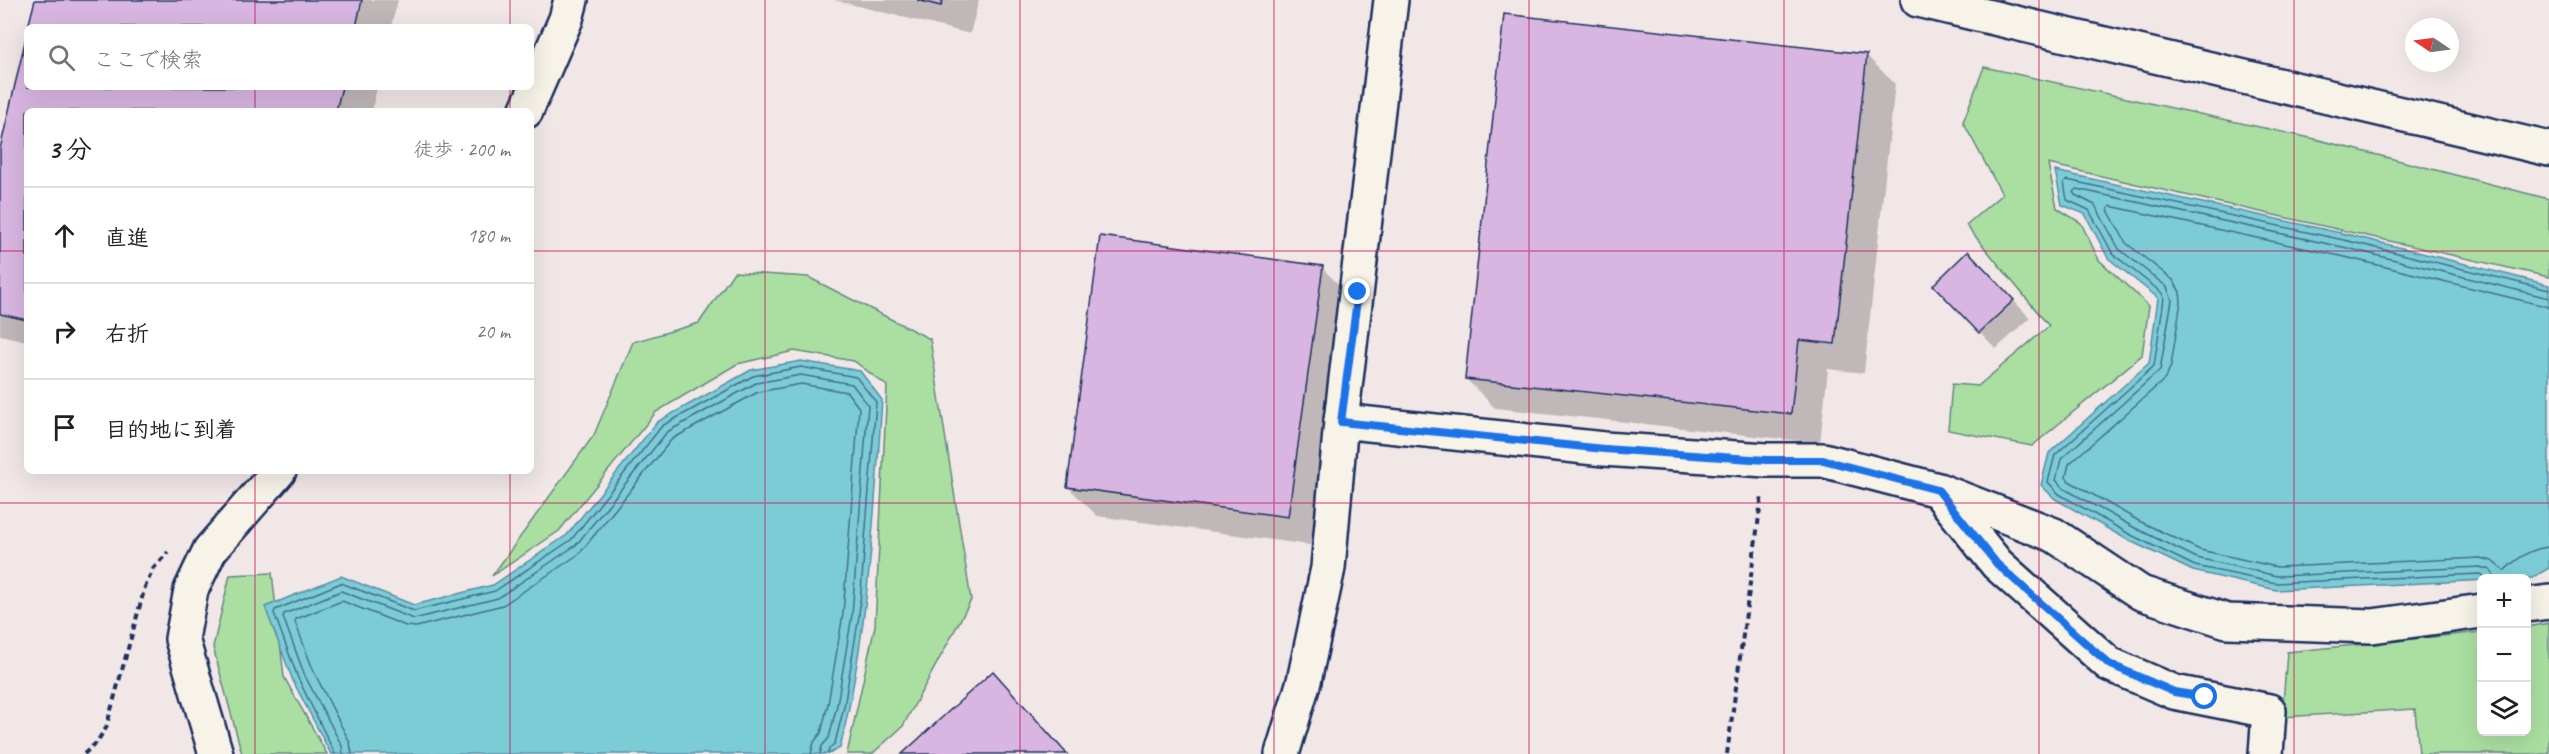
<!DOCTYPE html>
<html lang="ja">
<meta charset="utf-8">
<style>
:root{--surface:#fff;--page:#f2f2f2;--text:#202124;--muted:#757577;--line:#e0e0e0}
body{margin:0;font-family:Caveat,"Klee One",sans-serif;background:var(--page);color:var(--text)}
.controls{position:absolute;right:18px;bottom:18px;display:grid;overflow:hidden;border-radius:9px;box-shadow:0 6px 24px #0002}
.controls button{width:54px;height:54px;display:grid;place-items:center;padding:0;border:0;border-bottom:2px solid var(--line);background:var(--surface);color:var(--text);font:30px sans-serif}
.compass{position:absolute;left:2405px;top:18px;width:54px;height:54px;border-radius:50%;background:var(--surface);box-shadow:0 6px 24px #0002;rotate:283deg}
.stop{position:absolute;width:18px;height:18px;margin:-14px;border:4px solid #1a73e8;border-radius:50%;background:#fff}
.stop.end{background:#1a73e8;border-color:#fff;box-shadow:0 2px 6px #0008}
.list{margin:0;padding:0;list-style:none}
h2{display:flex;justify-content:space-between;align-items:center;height:78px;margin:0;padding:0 24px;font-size:26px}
h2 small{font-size:20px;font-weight:400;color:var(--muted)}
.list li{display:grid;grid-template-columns:39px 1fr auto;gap:18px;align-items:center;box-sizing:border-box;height:96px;padding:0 24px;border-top:2px solid var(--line)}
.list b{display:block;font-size:22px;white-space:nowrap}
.list em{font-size:20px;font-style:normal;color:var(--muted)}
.icon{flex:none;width:33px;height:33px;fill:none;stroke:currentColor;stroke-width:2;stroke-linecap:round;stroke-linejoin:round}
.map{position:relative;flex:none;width:2549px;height:754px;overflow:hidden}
.search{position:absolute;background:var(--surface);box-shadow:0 6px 24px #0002;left:24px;top:24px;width:510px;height:66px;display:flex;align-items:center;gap:15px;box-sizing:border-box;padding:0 21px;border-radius:9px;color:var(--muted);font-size:22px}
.panel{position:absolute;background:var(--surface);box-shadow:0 6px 24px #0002;left:24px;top:108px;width:510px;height:366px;border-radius:9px}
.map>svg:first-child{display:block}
.green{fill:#abdfa1;stroke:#638780;stroke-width:1.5}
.water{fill:#7cccd6;stroke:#558da6;stroke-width:1.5}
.shadow{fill:#0003}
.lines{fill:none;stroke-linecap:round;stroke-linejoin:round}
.shore{stroke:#426e8e;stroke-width:1.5}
.building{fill:#d8b6e1;stroke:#1b2f5e;stroke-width:1.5}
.minor-casing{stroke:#1b2f5e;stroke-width:38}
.tertiary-casing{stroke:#1b2f5e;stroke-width:38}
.path{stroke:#1b2f5e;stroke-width:4;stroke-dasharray:6 4.5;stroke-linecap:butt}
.minor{stroke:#f7f3e8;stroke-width:33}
.tertiary{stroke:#f7f3e8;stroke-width:33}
.route{stroke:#1a73e8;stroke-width:8}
.grid{fill:none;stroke:#c2185b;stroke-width:1.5;stroke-opacity:0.55}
</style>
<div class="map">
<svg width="2549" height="754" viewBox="0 0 2549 754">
<rect width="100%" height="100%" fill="#f1e7e7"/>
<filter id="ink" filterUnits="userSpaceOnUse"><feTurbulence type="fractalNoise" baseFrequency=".0167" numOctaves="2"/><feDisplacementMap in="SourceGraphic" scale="12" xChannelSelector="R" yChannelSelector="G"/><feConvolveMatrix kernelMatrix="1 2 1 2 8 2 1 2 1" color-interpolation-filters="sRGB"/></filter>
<g filter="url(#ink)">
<path class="green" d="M 1984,67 L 2315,139 L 2549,199 L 2549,277 L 2048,164 L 2057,208 L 2081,223 L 2099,260 L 2149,306 L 2142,355 L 2032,446 L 1948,430 L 1952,384 L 1978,386 L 2049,326 L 1966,225 L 2002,194 L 1963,122 Z
M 734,272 L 808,277 L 930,339 L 971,600 L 903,726 L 872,754 L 847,754 L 875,626 L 887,386 L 854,361 L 794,351 L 737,364 L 656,412 L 559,531 L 492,576 L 594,435 L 633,342 L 699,323 Z
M 272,573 L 284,677 L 327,754 L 242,754 L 213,647 L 230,575 Z
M 2549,623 L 2549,754 L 2419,754 L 2415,709 L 2282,717 L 2287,652 L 2481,632 L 2482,732 L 2526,732 L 2527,627 Z"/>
<path class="water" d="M 2055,171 L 2350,235 L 2549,285 L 2549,568 L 2532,578 L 2276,590 L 2193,571 L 2128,540 L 2055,499 L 2041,485 L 2049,453 L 2149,363 L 2158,298 L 2108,258 L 2085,214 L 2062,205 Z
M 801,361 L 860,371 L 882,400 C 874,517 868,634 840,748 L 829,754 L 331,754 L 293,681 L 265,607 L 341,576 L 414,605 L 493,585 L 567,535 L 657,422 L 751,370 Z"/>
<path class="shadow" d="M 36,0 L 398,0 L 391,27 L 30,27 Z
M 834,0 L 979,0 L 970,34 Z
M 27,39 L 27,87 L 377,87 L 372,111 L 27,111 L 27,341 L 0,335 L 0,155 Z
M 1866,55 L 1895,84 L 1864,373 L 1828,369 L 1820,443 L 1495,408 L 1466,379 Z
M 1322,268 L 1351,297 L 1317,546 L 1097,516 L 1068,487 Z
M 1985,270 L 2030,318 L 1996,349 L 1935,285 Z
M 993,673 L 1068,754 L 904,754 Z"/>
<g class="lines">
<path class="shore" d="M 2549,307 L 2345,257 L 2110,206 L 2108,210 L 2126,243 L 2173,280 L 2180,292 L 2181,301 L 2171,366 L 2165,379 L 2069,464 L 2066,477 L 2069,481 L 2139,521 L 2200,550 L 2277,567 L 2480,558 L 2492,561 L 2504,571 C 2515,560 2531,548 2549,547
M 2487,578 L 2480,574 L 2276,583 L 2195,566 L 2131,535 L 2059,494 L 2048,482 L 2055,455 L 2154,366 L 2164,298 L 2162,293 L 2113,254 L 2089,210 L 2067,200 L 2064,182 L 2067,180 L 2348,241 L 2549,290
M 2495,578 L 2490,570 L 2480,567 L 2277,576 L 2197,558 L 2135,528 L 2063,488 L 2056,480 L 2061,459 L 2160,370 L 2172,300 L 2167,287 L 2119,249 L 2095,205 L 2075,195 L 2073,192 L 2077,189 L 2347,248 L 2549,298
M 335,754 L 298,678 L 274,613 L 275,610 L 341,583 L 414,611 L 495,591 L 571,540 L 662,426 L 753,376 L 801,367 L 856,377 L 876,402 L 859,616 L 844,707 L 835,743 L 829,749 L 828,754
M 343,754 L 342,746 L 305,676 L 283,617 L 284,614 L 341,591 L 414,619 L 498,598 L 576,545 L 667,432 L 756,383 L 801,375 L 852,384 L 868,405 L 852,615 L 837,705 L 829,738 L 822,746 L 820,754
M 352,754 L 350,743 L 314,672 L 295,622 L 296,619 L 342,601 L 406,626 L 416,627 L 503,605 L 579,554 L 672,439 L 758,392 L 801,384 L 847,392 L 859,408 L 843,614 L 828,704 L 821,733 L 814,742 L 811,754"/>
</g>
<path class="building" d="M 35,0 L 362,0 L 356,27 L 28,27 Z
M 917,0 L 943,0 L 941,6 Z
M 1504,14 L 1867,54 L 1835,344 L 1799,340 L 1791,414 L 1465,379 Z
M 27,33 L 27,87 L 342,87 L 336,111 L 27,111 L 27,320 L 0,314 L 0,149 Z
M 1100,236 L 1323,266 L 1288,517 L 1067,487 Z
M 1968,251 L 2014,300 L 1979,333 L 1933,285 Z
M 993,671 L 1067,754 L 902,754 Z"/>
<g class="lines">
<g class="minor-casing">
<path id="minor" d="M 526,111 L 566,19 L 571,0
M 1341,421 L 1604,449 L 1766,460 L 1823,460 L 1938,490 L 2054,535 L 2141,593 L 2227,621 L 2372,626 L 2482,611
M 1939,492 L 1997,564 L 2109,664 L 2174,692 L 2269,711 L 2266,754
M 2526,605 L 2549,602
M 216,754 L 182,639 L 191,590 L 210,550 L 279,471"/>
</g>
<g class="tertiary-casing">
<path id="tertiary" d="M 1918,0 L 2549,149
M 1282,754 L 1304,681 L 1328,568 L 1341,421 L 1391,0"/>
</g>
<path class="path" d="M 84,754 L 96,743 L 106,728 L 145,587 L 153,569 L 168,552
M 1727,754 L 1762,494"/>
<use href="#minor" class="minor"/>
<use href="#tertiary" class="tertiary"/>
</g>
</g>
<g class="lines" filter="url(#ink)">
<path class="route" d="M 1358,292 L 1341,422 L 1604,449 L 1766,460 L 1823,460 L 1938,490 L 1997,564 L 2109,664 L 2174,692 L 2205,697"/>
</g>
<path class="grid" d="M 255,0 L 255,27M 510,0 L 510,27M 765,0 L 765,754M 1020,0 L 1020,754M 1274,0 L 1274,754M 1529,0 L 1529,754M 1784,0 L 1784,754M 2039,0 L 2039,754M 2294,0 L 2294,754M 255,87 L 255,111M 510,87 L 510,111M 0,251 L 27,251M 531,251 L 2549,251M 255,471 L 255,754M 510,471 L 510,754M 0,503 L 2549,503"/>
</svg>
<div class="controls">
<button>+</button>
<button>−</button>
<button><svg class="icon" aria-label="layers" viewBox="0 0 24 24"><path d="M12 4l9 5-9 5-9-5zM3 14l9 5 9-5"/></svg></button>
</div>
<svg class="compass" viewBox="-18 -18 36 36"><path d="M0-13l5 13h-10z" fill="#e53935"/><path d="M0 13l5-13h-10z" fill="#757577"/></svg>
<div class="stop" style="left:2205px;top:697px"></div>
<div class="stop end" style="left:1358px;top:292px"></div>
<div class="search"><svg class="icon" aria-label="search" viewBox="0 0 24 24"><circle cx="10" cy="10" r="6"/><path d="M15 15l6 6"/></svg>ここで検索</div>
<section class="panel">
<h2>3 分<small>徒歩 · 200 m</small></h2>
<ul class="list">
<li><svg class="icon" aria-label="ahead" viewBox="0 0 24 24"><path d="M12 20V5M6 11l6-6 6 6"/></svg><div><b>直進</b></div><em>180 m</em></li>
<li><svg class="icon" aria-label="right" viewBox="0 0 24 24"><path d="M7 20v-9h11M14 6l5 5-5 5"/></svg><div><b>右折</b></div><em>20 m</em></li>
<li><svg class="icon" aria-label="arrive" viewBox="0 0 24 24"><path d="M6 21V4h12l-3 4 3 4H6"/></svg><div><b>目的地に到着</b></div></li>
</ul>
</section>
</div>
